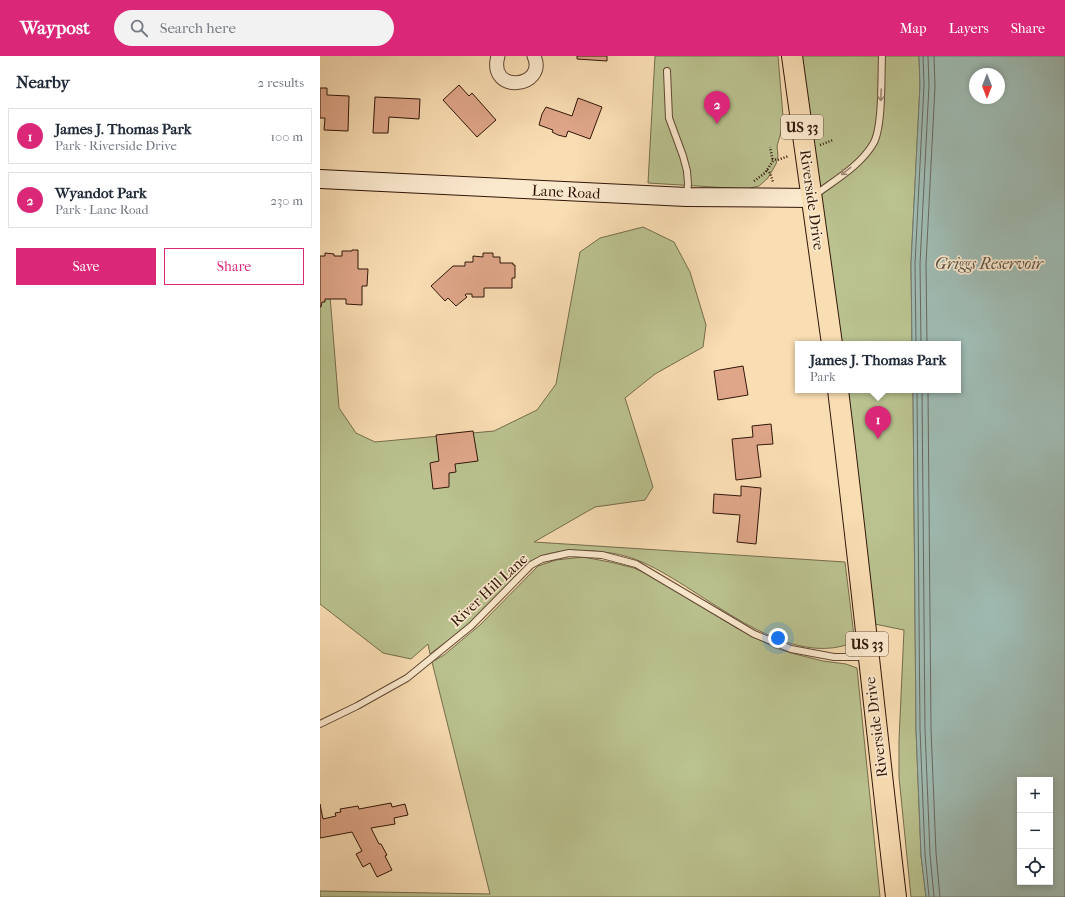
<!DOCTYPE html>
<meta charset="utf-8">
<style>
:root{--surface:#fff;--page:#f2f2f3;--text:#1f2937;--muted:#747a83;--line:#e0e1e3;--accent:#db2777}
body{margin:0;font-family:"IM FELL French Canon",serif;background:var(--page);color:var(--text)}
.controls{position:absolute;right:12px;bottom:12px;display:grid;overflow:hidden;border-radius:0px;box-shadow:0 2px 6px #0003}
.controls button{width:36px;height:36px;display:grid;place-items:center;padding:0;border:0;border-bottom:1px solid var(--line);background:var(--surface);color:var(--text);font:20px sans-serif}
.compass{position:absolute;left:649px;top:12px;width:36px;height:36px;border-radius:50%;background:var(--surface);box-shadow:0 2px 6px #0003;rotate:180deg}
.you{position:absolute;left:458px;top:582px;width:14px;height:14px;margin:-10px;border:3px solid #fff;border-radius:50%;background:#1a73e8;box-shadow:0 0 0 6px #1a73e833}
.badge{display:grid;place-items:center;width:26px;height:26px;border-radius:50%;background:var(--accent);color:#fff;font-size:13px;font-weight:700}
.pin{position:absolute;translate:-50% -33px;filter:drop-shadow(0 1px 2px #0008)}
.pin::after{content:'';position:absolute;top:21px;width:14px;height:12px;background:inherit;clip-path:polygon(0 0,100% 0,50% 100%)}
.popup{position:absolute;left:475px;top:285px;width:166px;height:52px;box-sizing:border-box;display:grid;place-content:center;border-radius:0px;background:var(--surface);filter:drop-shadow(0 1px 3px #0005);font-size:13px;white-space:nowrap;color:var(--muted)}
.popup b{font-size:15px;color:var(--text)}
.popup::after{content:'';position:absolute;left:50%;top:100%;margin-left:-8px;border:8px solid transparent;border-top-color:var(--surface)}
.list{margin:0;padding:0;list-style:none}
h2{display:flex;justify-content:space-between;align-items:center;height:52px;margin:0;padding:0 16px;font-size:17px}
h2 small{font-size:13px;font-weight:400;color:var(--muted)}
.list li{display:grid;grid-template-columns:26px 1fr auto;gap:12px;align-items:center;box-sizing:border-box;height:56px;margin:0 8px 8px;padding:0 8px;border:1px solid var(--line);border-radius:0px}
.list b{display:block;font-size:15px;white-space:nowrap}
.list p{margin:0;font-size:13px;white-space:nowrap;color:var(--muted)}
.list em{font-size:13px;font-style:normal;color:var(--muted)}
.actions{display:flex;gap:8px;padding:12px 16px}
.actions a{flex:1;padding:9px 0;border:1px solid var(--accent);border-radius:0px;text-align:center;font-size:14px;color:var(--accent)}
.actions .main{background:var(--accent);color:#fff}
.icon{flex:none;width:22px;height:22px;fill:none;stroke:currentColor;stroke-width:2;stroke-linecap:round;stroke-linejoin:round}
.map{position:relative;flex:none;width:745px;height:841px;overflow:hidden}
header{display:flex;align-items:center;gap:24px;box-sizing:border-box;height:56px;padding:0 20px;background:var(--accent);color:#fff}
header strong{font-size:19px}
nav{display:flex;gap:22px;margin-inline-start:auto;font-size:14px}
.search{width:280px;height:36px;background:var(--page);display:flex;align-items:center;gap:10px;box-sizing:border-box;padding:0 14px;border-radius:22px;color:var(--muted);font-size:15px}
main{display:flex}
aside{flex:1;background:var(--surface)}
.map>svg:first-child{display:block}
.green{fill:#bac28f;stroke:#756c4c}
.water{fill:#9fbbb3;stroke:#73796f;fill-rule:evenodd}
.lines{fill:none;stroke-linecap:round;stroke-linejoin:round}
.shore{stroke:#68685e;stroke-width:1}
.building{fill:#dfa689;stroke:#301609}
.lane-casing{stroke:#624834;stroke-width:8}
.street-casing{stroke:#624834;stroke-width:15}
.secondary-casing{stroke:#301609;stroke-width:20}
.primary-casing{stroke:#301609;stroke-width:22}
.path{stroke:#301609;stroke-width:2.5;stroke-dasharray:1 2;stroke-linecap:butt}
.lane{stroke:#fbe9ce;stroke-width:6}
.street{stroke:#fbe9ce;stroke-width:13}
.secondary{stroke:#fbe9ce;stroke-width:18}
.primary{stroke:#f9ddb3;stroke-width:20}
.oneway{stroke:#a08a75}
.labels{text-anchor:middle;stroke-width:3.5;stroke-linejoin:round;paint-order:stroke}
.shield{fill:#fbe9ce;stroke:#6d5544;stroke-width:1}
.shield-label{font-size:14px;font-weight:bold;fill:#301609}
.street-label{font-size:15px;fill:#301609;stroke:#fbe9ce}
.water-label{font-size:16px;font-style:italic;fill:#575044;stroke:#fbe9ce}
</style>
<header>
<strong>Waypost</strong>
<div class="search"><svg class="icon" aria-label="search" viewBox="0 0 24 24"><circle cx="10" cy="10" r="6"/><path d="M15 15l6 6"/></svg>Search here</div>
<nav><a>Map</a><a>Layers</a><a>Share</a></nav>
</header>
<main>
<aside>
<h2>Nearby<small>2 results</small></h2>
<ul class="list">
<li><span class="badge">1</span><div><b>James J. Thomas Park</b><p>Park · Riverside Drive</p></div><em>100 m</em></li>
<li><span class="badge">2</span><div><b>Wyandot Park</b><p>Park · Lane Road</p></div><em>230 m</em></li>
</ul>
<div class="actions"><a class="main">Save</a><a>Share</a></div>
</aside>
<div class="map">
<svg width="745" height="841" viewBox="0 0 745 841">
<rect width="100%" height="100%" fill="#f9ddb3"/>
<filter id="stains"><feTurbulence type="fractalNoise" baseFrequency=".005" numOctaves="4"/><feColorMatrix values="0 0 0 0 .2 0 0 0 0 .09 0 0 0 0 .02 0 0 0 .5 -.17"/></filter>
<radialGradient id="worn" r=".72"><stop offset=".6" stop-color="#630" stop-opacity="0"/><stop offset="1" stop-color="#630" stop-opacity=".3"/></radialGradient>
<path class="green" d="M 335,0 L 458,0 L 463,60 L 461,76 L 457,90 L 458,100 L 456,108 L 448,122 L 439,130 L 426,133 L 328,127 Z
M 472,0 L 599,0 L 600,29 L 591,208 L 592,288 L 512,288 Z
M 323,171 L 354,186 L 370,216 L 386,269 L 383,291 L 335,318 L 305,342 L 333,431 L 325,444 L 275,451 L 214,486 L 525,506 L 534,580 L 532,587 C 463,614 383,533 324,507 C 303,497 279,494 256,495 C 237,495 224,497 207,508 L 150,568 L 110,598 L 108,588 L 91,603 L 63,597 L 0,548 L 0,211 L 10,240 L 19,352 L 36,377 L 55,386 L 174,375 L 217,354 L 236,328 L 260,196 L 280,182 Z
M 517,334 L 593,334 L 596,673 L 601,799 L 606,841 L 591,841 L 579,721 L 579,684 L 584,574 L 545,566 Z
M 263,501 L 290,506 L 314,512 L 334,521 L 415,571 L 455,592 L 475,598 L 503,605 L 526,608 L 537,612 L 560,841 L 0,841 L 0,835 L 170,838 L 112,606 L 124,599 L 160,569 L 218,510 L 236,504 Z"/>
<path class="water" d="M 599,0 L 745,0 L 745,841 L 606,841 L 601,799 L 596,673 L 593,334 L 638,334 L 638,288 L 592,288 L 591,208 L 600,29 ZM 655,18 L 679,18 L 679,42 L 655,42 ZM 700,724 L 730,724 L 730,826 L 700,826 Z"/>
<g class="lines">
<path class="shore" d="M 596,288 L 595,208 L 604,29 L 603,0
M 601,288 L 600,208 L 609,29 L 608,0
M 607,288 L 606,208 L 615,30 L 614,0
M 597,334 L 600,673 L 605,798 L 609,841
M 602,334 L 605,673 L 610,798 L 614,841
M 608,334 L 611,673 L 616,797 L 620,841"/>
</g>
<path class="building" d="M 257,0 L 287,0 L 287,5 L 257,3 Z
M 139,29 L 149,40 L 152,37 L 176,64 L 157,81 L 123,44 Z
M 0,32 L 7,32 L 7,39 L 29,40 L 28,75 L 4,74 L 5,62 L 0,62 Z
M 55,41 L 100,43 L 99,63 L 69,61 L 68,77 L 53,77 Z
M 258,42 L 282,51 L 270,83 L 248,75 L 246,81 L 238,79 L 232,76 L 233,74 L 219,69 L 222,58 L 226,51 L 252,60 Z
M 32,194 L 38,194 L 38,213 L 48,213 L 47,230 L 42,230 L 42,249 L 26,248 L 26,243 L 5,243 L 5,246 L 2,246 L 1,251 L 0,251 L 0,200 L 5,200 L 5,197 L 14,198 L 14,200 L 22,200 L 22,195 L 32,195 Z
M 163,197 L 173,197 L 173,201 L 180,201 L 180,207 L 193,207 L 193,209 L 195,209 L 195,222 L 192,222 L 192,232 L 164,232 L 164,241 L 152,241 L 152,238 L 146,238 L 145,239 L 147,241 L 136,250 L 128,242 L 125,245 L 111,230 L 133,210 L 145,210 L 145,206 L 153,206 L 153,200 L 163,201 Z
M 423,310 L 428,339 L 398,344 L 394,315 Z
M 451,368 L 453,388 L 437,389 L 441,421 L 416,424 L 412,383 L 433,381 L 432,370 Z
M 153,375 L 158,405 L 135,408 L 136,416 L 129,417 L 129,431 L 113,433 L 110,407 L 119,405 L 116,379 Z
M 421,430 L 441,432 L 436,488 L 417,486 L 420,459 L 393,457 L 394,438 L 421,440 Z
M 71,747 L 72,751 L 85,748 L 88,759 L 74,762 L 75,768 L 51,772 L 59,788 L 61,788 L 67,799 L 65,800 L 72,814 L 57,821 L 50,807 L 43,811 L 36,798 L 42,795 L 32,776 L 0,782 L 0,748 L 3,763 L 16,760 L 15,757 L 21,756 L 20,753 L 38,750 L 39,753 Z"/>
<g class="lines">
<g class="lane-casing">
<path id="lane" d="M 347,15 L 349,62 L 363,100 L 367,115 L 368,128 L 367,139
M 495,139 C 515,124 540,110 553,88 C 563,72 561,20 562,0
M 0,668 L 37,650 L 87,622 L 151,570 L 211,509 L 222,503 L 249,497 L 282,499 L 316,508 L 434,578 L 471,593 L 514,601 L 547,601"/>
</g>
<g class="street-casing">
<path id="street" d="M 178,0 C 167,39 228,32 214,0"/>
</g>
<g class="secondary-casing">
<path id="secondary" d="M 0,123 L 366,141 L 492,142"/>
</g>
<g class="primary-casing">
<path id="primary" d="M 472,0 L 512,288
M 518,334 C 539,503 556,672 576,841"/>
</g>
<path class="path" d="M 500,89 L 513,84
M 452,103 L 457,104 L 469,100
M 447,114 L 450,117 L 453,126
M 434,125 L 445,117 L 453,105 L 450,91"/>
<use href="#lane" class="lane"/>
<use href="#street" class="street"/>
<use href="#secondary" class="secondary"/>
<use href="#primary" class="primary"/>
</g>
<defs><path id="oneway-shaft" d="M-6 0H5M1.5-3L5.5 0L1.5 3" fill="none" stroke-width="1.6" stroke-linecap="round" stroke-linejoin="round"/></defs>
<g class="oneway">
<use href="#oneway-shaft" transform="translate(561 39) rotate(93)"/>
<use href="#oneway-shaft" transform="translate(526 115) rotate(142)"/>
</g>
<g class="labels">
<g class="shield">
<rect x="461" y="59" width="42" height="24" rx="3"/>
<rect x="526" y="576" width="42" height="24" rx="3"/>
</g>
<g class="shield-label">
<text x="482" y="76">US 33</text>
<text x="547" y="593">US 33</text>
</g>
<g class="street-label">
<text transform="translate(246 136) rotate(3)" y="5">Lane Road</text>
<text transform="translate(492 144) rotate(82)" y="5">Riverside Drive</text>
<text transform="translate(169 534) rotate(-43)" y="5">River Hill Lane</text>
<text transform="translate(556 671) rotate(-97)" y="5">Riverside Drive</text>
</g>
<g class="water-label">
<text x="669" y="213">Griggs Reservoir</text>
</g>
</g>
<rect width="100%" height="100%" filter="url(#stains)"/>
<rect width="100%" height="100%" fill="url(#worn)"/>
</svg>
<div class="controls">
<button>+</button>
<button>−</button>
<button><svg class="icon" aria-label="locate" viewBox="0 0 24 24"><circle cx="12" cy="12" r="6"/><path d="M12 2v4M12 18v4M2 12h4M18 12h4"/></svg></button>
</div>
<svg class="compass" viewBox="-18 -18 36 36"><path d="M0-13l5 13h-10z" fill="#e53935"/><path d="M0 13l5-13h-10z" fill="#747a83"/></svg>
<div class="you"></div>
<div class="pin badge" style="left:558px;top:383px">1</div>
<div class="popup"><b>James J. Thomas Park</b>Park</div>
<div class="pin badge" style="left:397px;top:68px">2</div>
</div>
</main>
